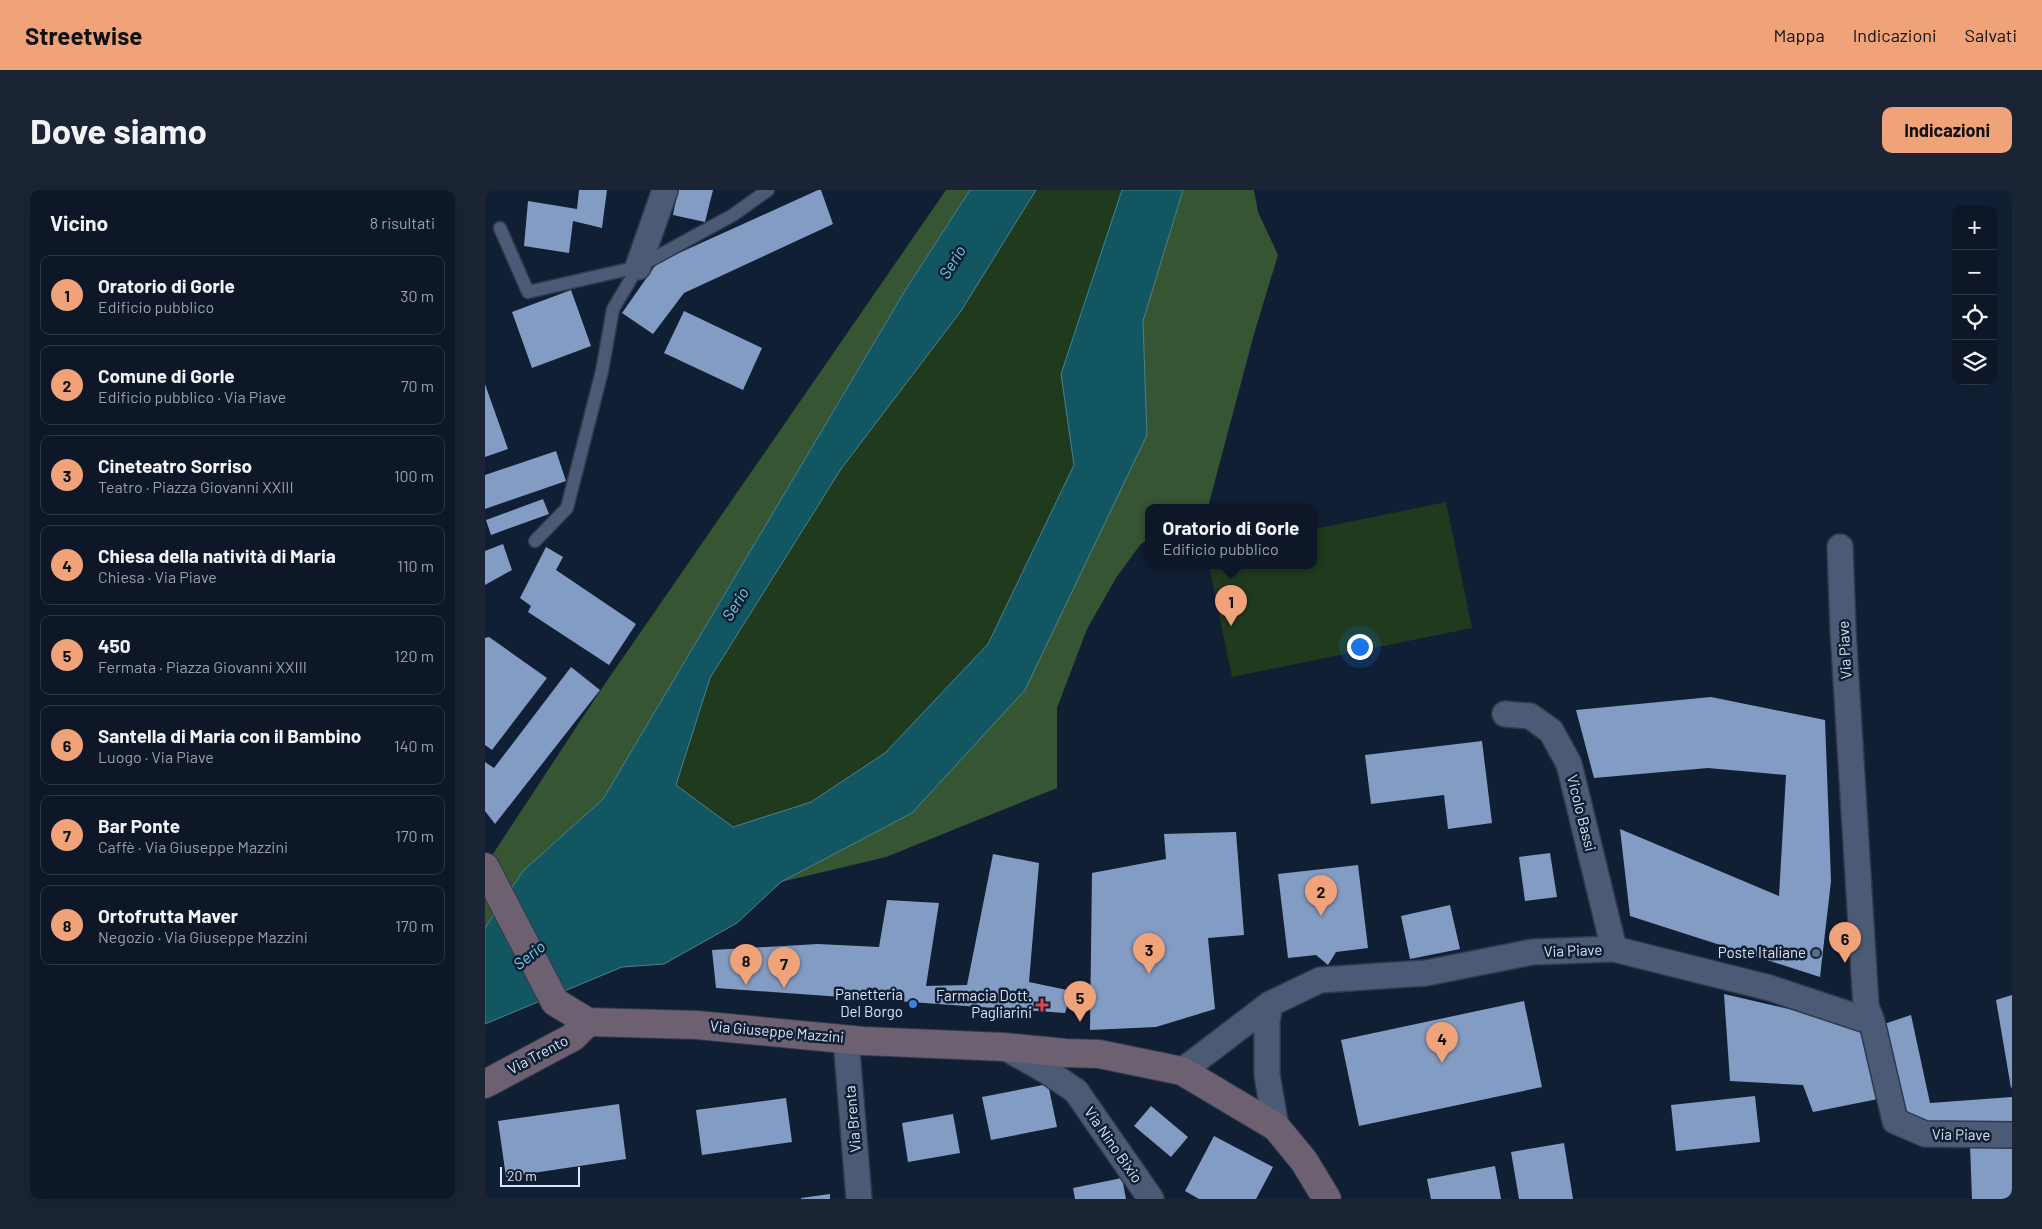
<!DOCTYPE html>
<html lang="it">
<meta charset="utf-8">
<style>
:root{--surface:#0d1728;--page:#1b2434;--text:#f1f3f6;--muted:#9a9fa8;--line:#2d3645;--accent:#f0a278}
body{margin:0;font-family:Barlow,sans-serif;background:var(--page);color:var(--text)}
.controls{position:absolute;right:15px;top:15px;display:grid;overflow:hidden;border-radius:10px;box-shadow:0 5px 20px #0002}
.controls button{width:45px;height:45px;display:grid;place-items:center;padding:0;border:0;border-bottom:1px solid var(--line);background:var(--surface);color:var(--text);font:25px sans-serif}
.scale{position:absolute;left:15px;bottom:12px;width:80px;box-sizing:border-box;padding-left:5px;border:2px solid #dae4f3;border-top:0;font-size:14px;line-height:18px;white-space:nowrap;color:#dae4f3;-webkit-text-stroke:4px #111f35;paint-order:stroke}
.you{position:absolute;left:874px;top:456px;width:18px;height:18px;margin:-12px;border:4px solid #fff;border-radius:50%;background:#1a73e8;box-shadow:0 0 0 8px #1a73e833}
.badge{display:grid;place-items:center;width:32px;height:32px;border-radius:50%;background:var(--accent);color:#111;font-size:16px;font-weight:700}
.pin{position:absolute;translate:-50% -41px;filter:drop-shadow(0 1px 2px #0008)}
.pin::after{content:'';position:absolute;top:26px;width:18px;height:15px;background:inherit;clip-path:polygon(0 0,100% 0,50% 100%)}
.popup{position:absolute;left:660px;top:314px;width:172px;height:65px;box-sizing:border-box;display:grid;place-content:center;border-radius:10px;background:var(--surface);filter:drop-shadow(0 1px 4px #0005);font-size:16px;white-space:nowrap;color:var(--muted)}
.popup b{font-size:19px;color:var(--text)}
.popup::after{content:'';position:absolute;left:50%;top:100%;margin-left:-10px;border:10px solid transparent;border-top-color:var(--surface)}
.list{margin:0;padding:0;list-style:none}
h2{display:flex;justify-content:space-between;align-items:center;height:65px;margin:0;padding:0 20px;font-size:21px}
h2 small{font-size:16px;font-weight:400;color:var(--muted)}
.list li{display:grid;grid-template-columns:32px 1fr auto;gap:15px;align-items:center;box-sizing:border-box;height:80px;margin:0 10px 10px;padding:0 10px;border:1px solid var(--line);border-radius:10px}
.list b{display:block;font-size:19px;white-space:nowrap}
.list p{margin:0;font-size:16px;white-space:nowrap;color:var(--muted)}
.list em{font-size:16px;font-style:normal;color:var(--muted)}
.icon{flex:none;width:28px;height:28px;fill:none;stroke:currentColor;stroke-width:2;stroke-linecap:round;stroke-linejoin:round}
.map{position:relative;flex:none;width:1527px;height:1009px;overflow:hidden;border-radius:10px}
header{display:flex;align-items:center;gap:30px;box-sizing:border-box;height:70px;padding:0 25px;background:var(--accent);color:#111}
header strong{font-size:24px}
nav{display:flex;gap:28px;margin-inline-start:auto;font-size:18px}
.intro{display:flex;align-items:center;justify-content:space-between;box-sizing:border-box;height:120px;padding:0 30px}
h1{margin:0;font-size:35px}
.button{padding:12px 22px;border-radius:10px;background:var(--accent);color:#111;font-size:18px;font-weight:700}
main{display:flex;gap:30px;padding:0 30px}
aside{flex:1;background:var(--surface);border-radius:10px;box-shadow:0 5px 20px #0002}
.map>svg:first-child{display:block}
.green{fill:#1f3a1d}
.forest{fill:#365533}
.water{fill:#125662;stroke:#4e818e}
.building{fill:#829cc4}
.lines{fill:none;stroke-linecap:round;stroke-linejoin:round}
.lane-casing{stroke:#31384b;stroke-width:15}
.street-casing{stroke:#31384b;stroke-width:28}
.secondary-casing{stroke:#31384b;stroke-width:30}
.lane{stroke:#4b5b75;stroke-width:12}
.street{stroke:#4b5b75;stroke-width:25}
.secondary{stroke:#6d6070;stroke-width:28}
.service-dot{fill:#5c6f8a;stroke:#111f35;stroke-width:2}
.shop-dot{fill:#3f7fe0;stroke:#111f35;stroke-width:2}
.health-dot{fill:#e0444e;stroke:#111f35;stroke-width:2}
.labels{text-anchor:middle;stroke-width:5;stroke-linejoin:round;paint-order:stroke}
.street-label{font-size:15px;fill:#dae4f3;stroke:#111f35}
.poi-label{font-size:15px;fill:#dae4f3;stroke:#111f35;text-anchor:end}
.water-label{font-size:16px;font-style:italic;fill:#6fd2e6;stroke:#111f35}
</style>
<header>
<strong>Streetwise</strong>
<nav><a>Mappa</a><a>Indicazioni</a><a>Salvati</a></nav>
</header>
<div class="intro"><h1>Dove siamo</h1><a class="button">Indicazioni</a></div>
<main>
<aside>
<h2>Vicino<small>8 risultati</small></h2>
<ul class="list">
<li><span class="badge">1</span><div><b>Oratorio di Gorle</b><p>Edificio pubblico</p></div><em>30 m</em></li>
<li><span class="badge">2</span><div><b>Comune di Gorle</b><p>Edificio pubblico · Via Piave</p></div><em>70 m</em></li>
<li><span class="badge">3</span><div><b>Cineteatro Sorriso</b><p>Teatro · Piazza Giovanni XXIII</p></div><em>100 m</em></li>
<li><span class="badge">4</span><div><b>Chiesa della natività di Maria</b><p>Chiesa · Via Piave</p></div><em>110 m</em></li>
<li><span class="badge">5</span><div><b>450</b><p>Fermata · Piazza Giovanni XXIII</p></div><em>120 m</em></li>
<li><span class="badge">6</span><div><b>Santella di Maria con il Bambino</b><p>Luogo · Via Piave</p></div><em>140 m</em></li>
<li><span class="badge">7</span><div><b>Bar Ponte</b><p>Caffè · Via Giuseppe Mazzini</p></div><em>170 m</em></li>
<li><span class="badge">8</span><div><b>Ortofrutta Maver</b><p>Negozio · Via Giuseppe Mazzini</p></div><em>170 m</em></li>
</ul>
</aside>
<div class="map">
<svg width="1527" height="1009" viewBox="0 0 1527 1009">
<rect width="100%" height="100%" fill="#111f35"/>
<path class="green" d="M 551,0 L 637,0 L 576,184 L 589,275 L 503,454 L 400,563 L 326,612 L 248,637 L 191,595 L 225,488 L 356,279 L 476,121 Z
M 961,312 L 987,438 L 747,487 L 724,375 L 828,375 L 829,339 Z"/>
<path class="forest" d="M 461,0 L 485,0 L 421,99 L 118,609 L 38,681 L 0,738 L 0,670 L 6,667 L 115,501 Z
M 698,0 L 769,0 L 773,22 L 793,65 L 769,144 L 723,317 L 664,317 L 663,349 L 655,355 L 631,388 L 602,439 L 572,518 L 572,598 L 401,667 L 296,692 L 427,623 L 662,245 L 658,131 Z"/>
<path class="water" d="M 485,0 L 551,0 L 476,121 L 356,279 L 225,488 L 191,595 L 248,637 L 326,612 L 400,563 L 503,454 L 589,275 L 576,184 L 637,0 L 698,0 L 658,131 L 662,245 L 540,500 L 427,623 L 296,692 L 252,733 L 179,774 L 137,777 L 0,834 L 0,738 L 38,681 L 118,609 L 421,99 Z"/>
<path class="building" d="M 94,0 L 122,0 L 117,38 L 88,31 L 84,63 L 39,56 L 43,11 L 92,19 Z
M 193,0 L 228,0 L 220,32 L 188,25 Z
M 333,0 L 336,0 L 348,34 L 199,103 L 168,144 L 137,123 L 172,73 Z
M 86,100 L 106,156 L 47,178 L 27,122 Z
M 199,121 L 277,158 L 258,200 L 179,163 Z
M 0,194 L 23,259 L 0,267 Z
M 71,261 L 81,291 L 0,319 L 0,285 Z
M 58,309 L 64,324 L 6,345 L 1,330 Z
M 18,354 L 27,380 L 0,395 L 0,361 Z
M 61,357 L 78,367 L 71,380 L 151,434 L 124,475 L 43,422 L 46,416 L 35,408 Z
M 4,447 L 62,488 L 7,560 L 0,555 L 0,448 Z
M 86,477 L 115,500 L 10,634 L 0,621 L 0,572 L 9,578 Z
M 1226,507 L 1340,530 L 1346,691 L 1335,787 L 1145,726 L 1135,639 L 1294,706 L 1301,585 L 1223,578 L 1109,588 L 1091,520 Z
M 997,551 L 1007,633 L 963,639 L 959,605 L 886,614 L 880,565 Z
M 751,642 L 759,745 L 723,748 L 730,819 L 671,837 L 605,840 L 607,683 L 681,669 L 679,644 Z
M 1065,663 L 1072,707 L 1040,711 L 1034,667 Z
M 508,664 L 554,673 L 544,792 L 587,801 L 580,823 L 231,798 L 227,760 L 333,754 L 394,757 L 402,710 L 454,713 L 441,796 L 482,795 Z
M 873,675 L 883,758 L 851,762 L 843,775 L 831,765 L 803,768 L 793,684 Z
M 965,715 L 975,759 L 925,769 L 916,726 Z
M 1239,804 L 1381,837 L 1398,908 L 1328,922 L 1318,895 L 1245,891 Z
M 1527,805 L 1527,897 L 1526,898 L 1511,810 Z
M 1039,811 L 1057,897 L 874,936 L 856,850 Z
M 1426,825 L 1445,913 L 1527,907 L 1527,938 L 1500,941 L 1420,928 L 1399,834 Z
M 563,894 L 572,937 L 506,950 L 497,907 Z
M 1270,906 L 1275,952 L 1191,961 L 1186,915 Z
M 301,908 L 307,952 L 217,965 L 211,920 Z
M 134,914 L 141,969 L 21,987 L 13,931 Z
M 666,916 L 703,947 L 686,967 L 649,936 Z
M 468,924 L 475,963 L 423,972 L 417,933 Z
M 729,946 L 788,977 L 771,1009 L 714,1009 L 700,1001 Z
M 1079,953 L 1088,1009 L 1034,1009 L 1026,962 Z
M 1485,955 L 1527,956 L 1527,1009 L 1487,1009 Z
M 1010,976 L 1016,1009 L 946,1009 L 942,989 Z
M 637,988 L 641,1009 L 590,1009 L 588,998 Z
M 345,1004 L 345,1009 L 316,1009 L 316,1008 Z"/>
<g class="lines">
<g class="lane-casing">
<path id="lane" d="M 15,38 L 43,102 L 153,77 L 248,25 L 283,0
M 50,351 L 82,318 L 117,181 L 128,119 L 153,77"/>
</g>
<g class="street-casing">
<path id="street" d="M 153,77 L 180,0
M 1355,357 L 1358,440 L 1381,816 L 1387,832 L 1410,931 L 1440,944 L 1527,945
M 1020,524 L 1045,526 L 1066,541 L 1084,574 L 1129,759
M 785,814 L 782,832 L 782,885 L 791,937
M 361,849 L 374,1009
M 519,857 L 560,880 L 591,901 L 666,1009
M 697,881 L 785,814 L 835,790 L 941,783 L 1047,762 L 1129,759 L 1285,798 L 1387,832"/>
</g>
<g class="secondary-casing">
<path id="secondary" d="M 0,677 L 70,812 L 103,832 L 212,835 L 379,851 L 519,857 L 581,863 L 614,864 L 697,881 L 791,937 L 819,971 L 842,1009
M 0,894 L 88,847 L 103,832"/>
</g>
<use href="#lane" class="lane"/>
<use href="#street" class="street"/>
<use href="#secondary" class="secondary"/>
</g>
<circle class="service-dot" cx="1331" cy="763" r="5"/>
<circle class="shop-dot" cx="428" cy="814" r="5"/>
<path class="health-dot" d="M554.5 807.5h5v5h5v5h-5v5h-5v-5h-5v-5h5z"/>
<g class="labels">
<g class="street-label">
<text transform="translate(1360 460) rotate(-93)" y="5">Via Piave</text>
<text transform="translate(1096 623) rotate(76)" y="5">Vicolo Bassi</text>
<text transform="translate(1088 761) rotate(-2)" y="5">Via Piave</text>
<text transform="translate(292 842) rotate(5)" y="5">Via Giuseppe Mazzini</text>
<text transform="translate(53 865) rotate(-28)" y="5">Via Trento</text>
<text transform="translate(368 929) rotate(-95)" y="5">Via Brenta</text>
<text transform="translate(1476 945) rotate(1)" y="5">Via Piave</text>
<text transform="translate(628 955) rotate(55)" y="5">Via Nino Bixio</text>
</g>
<g class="poi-label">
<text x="1321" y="768">Poste Italiane</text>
<text x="418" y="810">Panetteria<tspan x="418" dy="17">Del Borgo</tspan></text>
<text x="547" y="811">Farmacia Dott.<tspan x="547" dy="17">Pagliarini</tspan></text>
</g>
<g class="water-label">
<text transform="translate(467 72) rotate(-58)" y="6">Serio</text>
<text transform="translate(250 414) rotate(-58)" y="6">Serio</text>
<text transform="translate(44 765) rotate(-38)" y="6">Serio</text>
</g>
</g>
</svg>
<div class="controls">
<button>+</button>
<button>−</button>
<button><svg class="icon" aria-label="locate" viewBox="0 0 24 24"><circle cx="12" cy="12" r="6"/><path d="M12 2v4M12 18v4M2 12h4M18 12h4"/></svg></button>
<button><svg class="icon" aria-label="layers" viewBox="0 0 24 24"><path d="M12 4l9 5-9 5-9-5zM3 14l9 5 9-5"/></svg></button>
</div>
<div class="scale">20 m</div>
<div class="you"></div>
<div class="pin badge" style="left:746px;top:436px">1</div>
<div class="popup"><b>Oratorio di Gorle</b>Edificio pubblico</div>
<div class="pin badge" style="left:836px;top:726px">2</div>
<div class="pin badge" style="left:664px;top:784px">3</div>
<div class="pin badge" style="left:957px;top:873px">4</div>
<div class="pin badge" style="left:595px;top:832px">5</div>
<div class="pin badge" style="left:1360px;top:773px">6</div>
<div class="pin badge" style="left:299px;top:798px">7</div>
<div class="pin badge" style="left:261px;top:795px">8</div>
</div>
</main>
